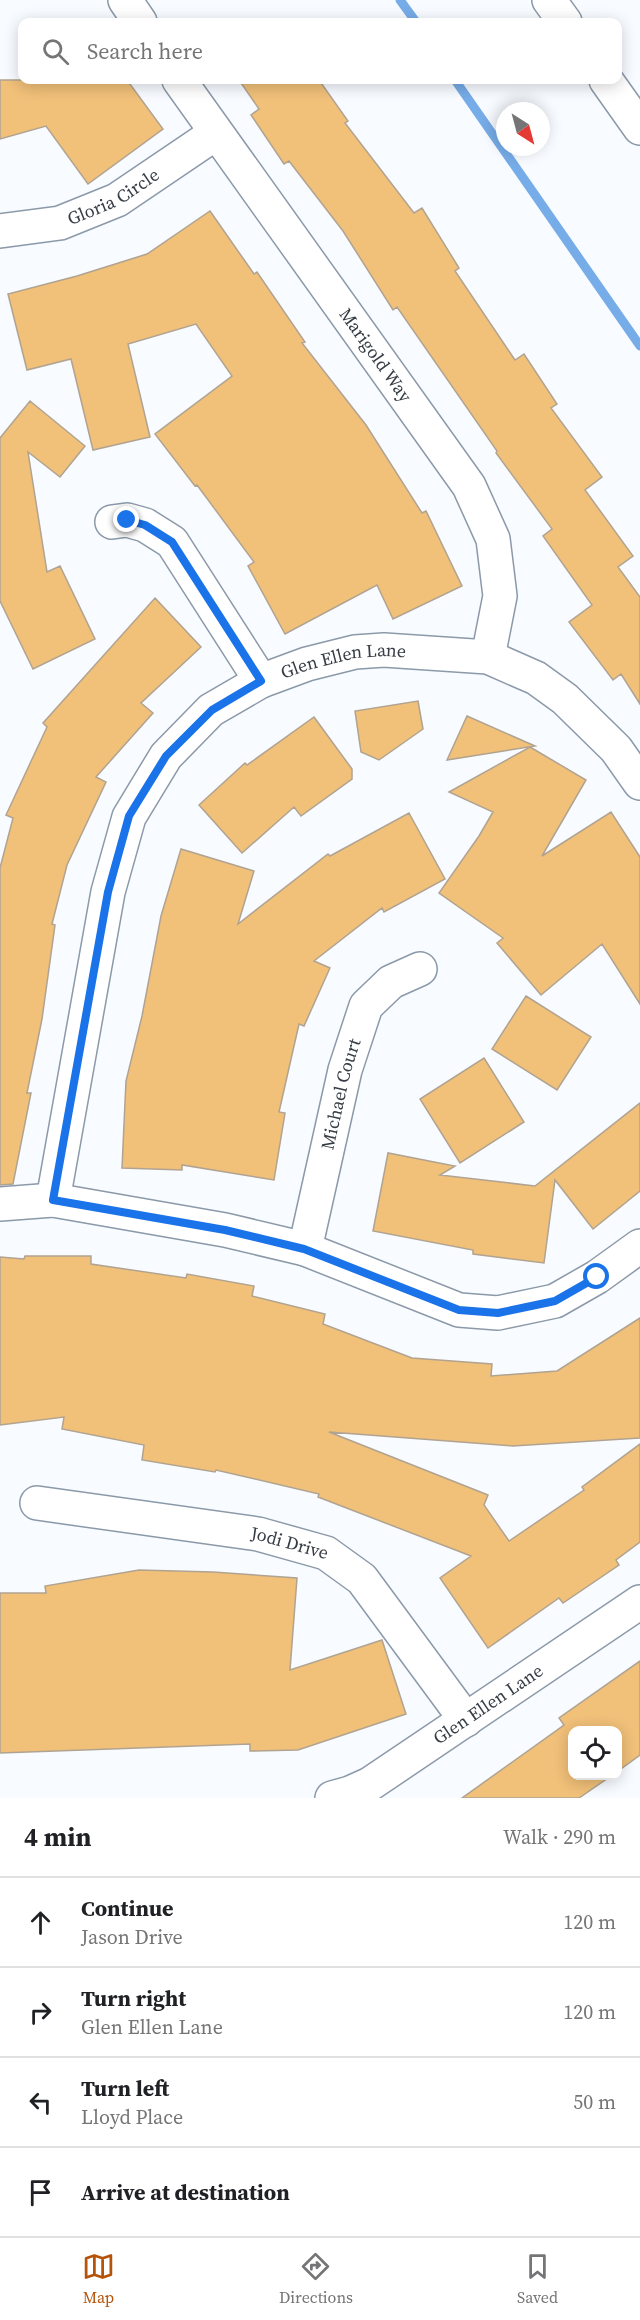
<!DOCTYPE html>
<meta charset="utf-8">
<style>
:root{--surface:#fff;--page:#f2f2f2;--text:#202124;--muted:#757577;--line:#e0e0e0;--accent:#b45309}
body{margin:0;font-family:"Source Serif 4",serif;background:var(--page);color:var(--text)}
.controls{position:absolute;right:18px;bottom:18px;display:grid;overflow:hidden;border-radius:12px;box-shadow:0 3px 15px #0003}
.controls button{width:54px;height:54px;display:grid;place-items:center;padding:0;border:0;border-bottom:2px solid var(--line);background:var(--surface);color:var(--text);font:30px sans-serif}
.compass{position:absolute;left:496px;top:102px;width:54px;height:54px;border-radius:50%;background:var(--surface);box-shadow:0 3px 15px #0003;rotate:144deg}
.stop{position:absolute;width:18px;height:18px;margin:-14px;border:4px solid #1a73e8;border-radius:50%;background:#fff}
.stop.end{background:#1a73e8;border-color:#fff;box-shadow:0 2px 6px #0008}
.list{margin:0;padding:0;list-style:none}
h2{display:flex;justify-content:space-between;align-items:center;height:78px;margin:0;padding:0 24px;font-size:26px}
h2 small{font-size:20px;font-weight:400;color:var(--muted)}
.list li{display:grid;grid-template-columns:39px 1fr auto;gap:18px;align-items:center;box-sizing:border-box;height:90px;padding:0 24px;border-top:2px solid var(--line)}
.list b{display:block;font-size:22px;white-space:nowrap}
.list p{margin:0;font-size:20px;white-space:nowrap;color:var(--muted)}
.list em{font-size:20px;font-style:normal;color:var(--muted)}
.icon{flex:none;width:33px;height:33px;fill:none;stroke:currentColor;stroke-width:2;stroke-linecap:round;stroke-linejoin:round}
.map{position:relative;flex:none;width:640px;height:1798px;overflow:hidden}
.search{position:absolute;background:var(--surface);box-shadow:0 3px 15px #0003;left:18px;right:18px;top:18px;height:66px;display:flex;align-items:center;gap:15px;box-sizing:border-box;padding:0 21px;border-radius:12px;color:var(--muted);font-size:22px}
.sheet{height:438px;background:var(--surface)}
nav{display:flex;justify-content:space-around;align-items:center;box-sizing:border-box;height:84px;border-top:2px solid var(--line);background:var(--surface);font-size:16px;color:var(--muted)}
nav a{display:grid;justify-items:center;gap:3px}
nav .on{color:var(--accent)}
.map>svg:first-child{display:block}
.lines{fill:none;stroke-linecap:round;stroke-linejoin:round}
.stream{stroke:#76ace8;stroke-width:9}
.building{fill:#f1c079;stroke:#b0a391;stroke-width:1.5}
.minor-casing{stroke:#8b99a9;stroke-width:36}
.minor{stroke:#fff;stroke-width:33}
.route{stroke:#1a73e8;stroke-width:8}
.labels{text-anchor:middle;stroke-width:5;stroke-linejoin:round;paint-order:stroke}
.street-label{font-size:18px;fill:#373d44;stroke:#fff}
</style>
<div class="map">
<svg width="640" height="1798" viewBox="0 0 640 1798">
<rect width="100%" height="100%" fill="#f8fbff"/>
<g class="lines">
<path class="stream" d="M 400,0 L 416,22
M 455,80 L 640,346"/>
</g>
<path class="building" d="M 0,80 L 127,80 L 163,129 L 88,184 L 46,126 L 0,139 Z
M 239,80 L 319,80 L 348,121 L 345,123 L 414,213 L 422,208 L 459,268 L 455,271 L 515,360 L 524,354 L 557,404 L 551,408 L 602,477 L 585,490 L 633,556 L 618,567 L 640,597 L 640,704 L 621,674 L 613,680 L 569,622 L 592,605 L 543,536 L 552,529 L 496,453 L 497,451 L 397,307 L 393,310 L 343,231 L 289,161 L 284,164 L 251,115 L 259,109 Z
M 210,211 L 254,274 L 257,272 L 305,342 L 302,343 L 366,425 L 422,513 L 426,511 L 462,586 L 393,619 L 377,585 L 285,634 L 248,566 L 254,562 L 197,485 L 195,486 L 155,434 L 232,376 L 196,324 L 128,344 L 150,437 L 93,450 L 71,359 L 27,370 L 8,294 L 77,276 L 147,254 Z
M 30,401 L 85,446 L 60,477 L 28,452 L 47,572 L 60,566 L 95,639 L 33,669 L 0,601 L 0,438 Z
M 155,598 L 201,647 L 141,703 L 153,713 L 96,777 L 106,782 L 67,865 L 52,924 L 55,925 L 42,1019 L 27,1093 L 31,1093 L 13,1184 L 0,1185 L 0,868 L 13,818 L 6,815 L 47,727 L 43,723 Z
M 418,701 L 423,729 L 379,760 L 361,752 L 355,711 Z
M 467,716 L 535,746 L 447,760 Z
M 314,717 L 352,769 L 352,779 L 301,816 L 294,807 L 242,853 L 199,805 L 245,763 L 247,765 Z
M 530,747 L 586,780 L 542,856 L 611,812 L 640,857 L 640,1004 L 602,944 L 541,995 L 497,943 L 503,938 L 439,893 L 479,836 L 493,812 L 449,792 Z
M 409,813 L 445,879 L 384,912 L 382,908 L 314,961 L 330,968 L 304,1026 L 299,1024 L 279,1112 L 285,1113 L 274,1180 L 182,1165 L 182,1170 L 122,1168 L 126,1081 L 142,1016 L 161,916 L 181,849 L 254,871 L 238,924 L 328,854 L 330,856 Z
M 526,996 L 591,1037 L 557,1090 L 492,1049 Z
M 484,1058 L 524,1122 L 460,1163 L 420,1099 Z
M 640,1103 L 640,1191 L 593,1229 L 555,1180 L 544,1263 L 473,1254 L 473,1250 L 373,1231 L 388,1153 L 455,1166 L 440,1175 L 535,1186 Z
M 25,1256 L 91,1256 L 91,1264 L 186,1278 L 187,1274 L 254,1286 L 252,1296 L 325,1314 L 323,1324 L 412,1358 L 492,1364 L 491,1376 L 557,1371 L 640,1318 L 640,1438 L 513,1446 L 329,1432 L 488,1495 L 484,1505 L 509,1541 L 584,1490 L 582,1487 L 640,1444 L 640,1542 L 616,1560 L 619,1565 L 563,1603 L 559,1598 L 488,1648 L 440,1578 L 471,1556 L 318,1497 L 319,1494 L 216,1470 L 215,1472 L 142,1460 L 144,1445 L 62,1429 L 64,1417 L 0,1425 L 0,1257 L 24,1259 Z
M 139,1570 L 213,1572 L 297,1578 L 290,1670 L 382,1640 L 406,1714 L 298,1750 L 250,1751 L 250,1744 L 0,1753 L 0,1593 L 46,1593 L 45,1586 Z
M 640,1661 L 640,1755 L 618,1771 L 618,1731 L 573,1731 L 573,1776 L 611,1776 L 579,1798 L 462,1798 L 564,1725 L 559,1718 Z"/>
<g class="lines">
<g class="minor-casing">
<g id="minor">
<path d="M 125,0 L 140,22"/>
<path d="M 549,0 L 565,22"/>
<path id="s1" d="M 179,80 L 469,486 L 493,539 L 500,596 L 488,657"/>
<path d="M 606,80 L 640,128"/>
<path id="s2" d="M 0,231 L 60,223 L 117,200 L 216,133"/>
<path d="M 112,522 L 127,520 L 145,525 L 172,542 L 261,681"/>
<path id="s3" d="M 53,1200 L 108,892 L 129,817 L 166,756 L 211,710 L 261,681 L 307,664 L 355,652 L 384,650 L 488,657 L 536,678 L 565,699 L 616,749 L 640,783"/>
<path d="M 0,1204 L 53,1200 L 225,1230 L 305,1249 L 459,1310 L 498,1313 L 555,1301 L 597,1277 L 640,1246"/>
<path id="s4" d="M 305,1249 L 345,1070 L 366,1006 L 391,982 L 420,969"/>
<path id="s5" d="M 37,1503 L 258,1534 L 326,1553 L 362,1579 L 466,1720"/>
<path id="s6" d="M 332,1798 L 350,1793 L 370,1784 L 640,1602"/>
</g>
</g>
<use href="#minor" class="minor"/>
</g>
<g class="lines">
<path class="route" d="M 127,520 L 145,525 L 172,542 L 261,681 L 212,710 L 166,756 L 129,816 L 108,892 L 53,1200 L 225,1230 L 304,1249 L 459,1310 L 498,1313 L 555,1301 L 597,1277"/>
</g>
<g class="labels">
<g class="street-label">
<text dy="6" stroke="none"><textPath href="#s2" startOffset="120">Gloria Circle</textPath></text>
<text dy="6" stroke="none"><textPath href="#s1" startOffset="338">Marigold Way</textPath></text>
<text dy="6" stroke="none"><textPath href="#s3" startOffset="670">Glen Ellen Lane</textPath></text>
<text dy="6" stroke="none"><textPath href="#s4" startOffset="159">Michael Court</textPath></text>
<text dy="6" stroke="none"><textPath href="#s5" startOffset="256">Jodi Drive</textPath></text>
<text dy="6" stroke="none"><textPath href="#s6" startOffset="183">Glen Ellen Lane</textPath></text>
</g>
</g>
</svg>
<div class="controls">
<button><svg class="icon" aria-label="locate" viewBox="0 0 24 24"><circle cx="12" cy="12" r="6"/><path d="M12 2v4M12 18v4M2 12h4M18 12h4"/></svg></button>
</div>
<svg class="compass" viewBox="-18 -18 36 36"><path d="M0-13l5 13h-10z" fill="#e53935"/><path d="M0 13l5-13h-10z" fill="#757577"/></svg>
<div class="stop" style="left:597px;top:1277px"></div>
<div class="stop end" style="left:127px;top:520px"></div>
<div class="search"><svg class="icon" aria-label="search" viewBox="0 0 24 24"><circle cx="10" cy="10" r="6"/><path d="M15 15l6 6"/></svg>Search here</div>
</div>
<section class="sheet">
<h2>4 min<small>Walk · 290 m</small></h2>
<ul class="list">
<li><svg class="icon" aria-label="ahead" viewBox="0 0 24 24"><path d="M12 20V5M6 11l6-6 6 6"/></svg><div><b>Continue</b><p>Jason Drive</p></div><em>120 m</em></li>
<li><svg class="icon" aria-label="right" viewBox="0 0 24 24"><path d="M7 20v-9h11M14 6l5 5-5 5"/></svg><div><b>Turn right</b><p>Glen Ellen Lane</p></div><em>120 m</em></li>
<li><svg class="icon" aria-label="left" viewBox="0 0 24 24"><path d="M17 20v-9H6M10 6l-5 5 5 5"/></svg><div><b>Turn left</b><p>Lloyd Place</p></div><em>50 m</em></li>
<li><svg class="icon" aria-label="arrive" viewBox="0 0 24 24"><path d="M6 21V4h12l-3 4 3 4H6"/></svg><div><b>Arrive at destination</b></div></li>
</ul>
</section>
<nav>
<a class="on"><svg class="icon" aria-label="map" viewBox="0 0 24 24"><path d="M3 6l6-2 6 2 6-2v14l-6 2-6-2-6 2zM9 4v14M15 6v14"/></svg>Map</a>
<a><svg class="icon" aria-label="directions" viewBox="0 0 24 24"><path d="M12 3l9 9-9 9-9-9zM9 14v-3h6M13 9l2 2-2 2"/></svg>Directions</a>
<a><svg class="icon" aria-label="saved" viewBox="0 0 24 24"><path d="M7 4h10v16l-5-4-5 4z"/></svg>Saved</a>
</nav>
